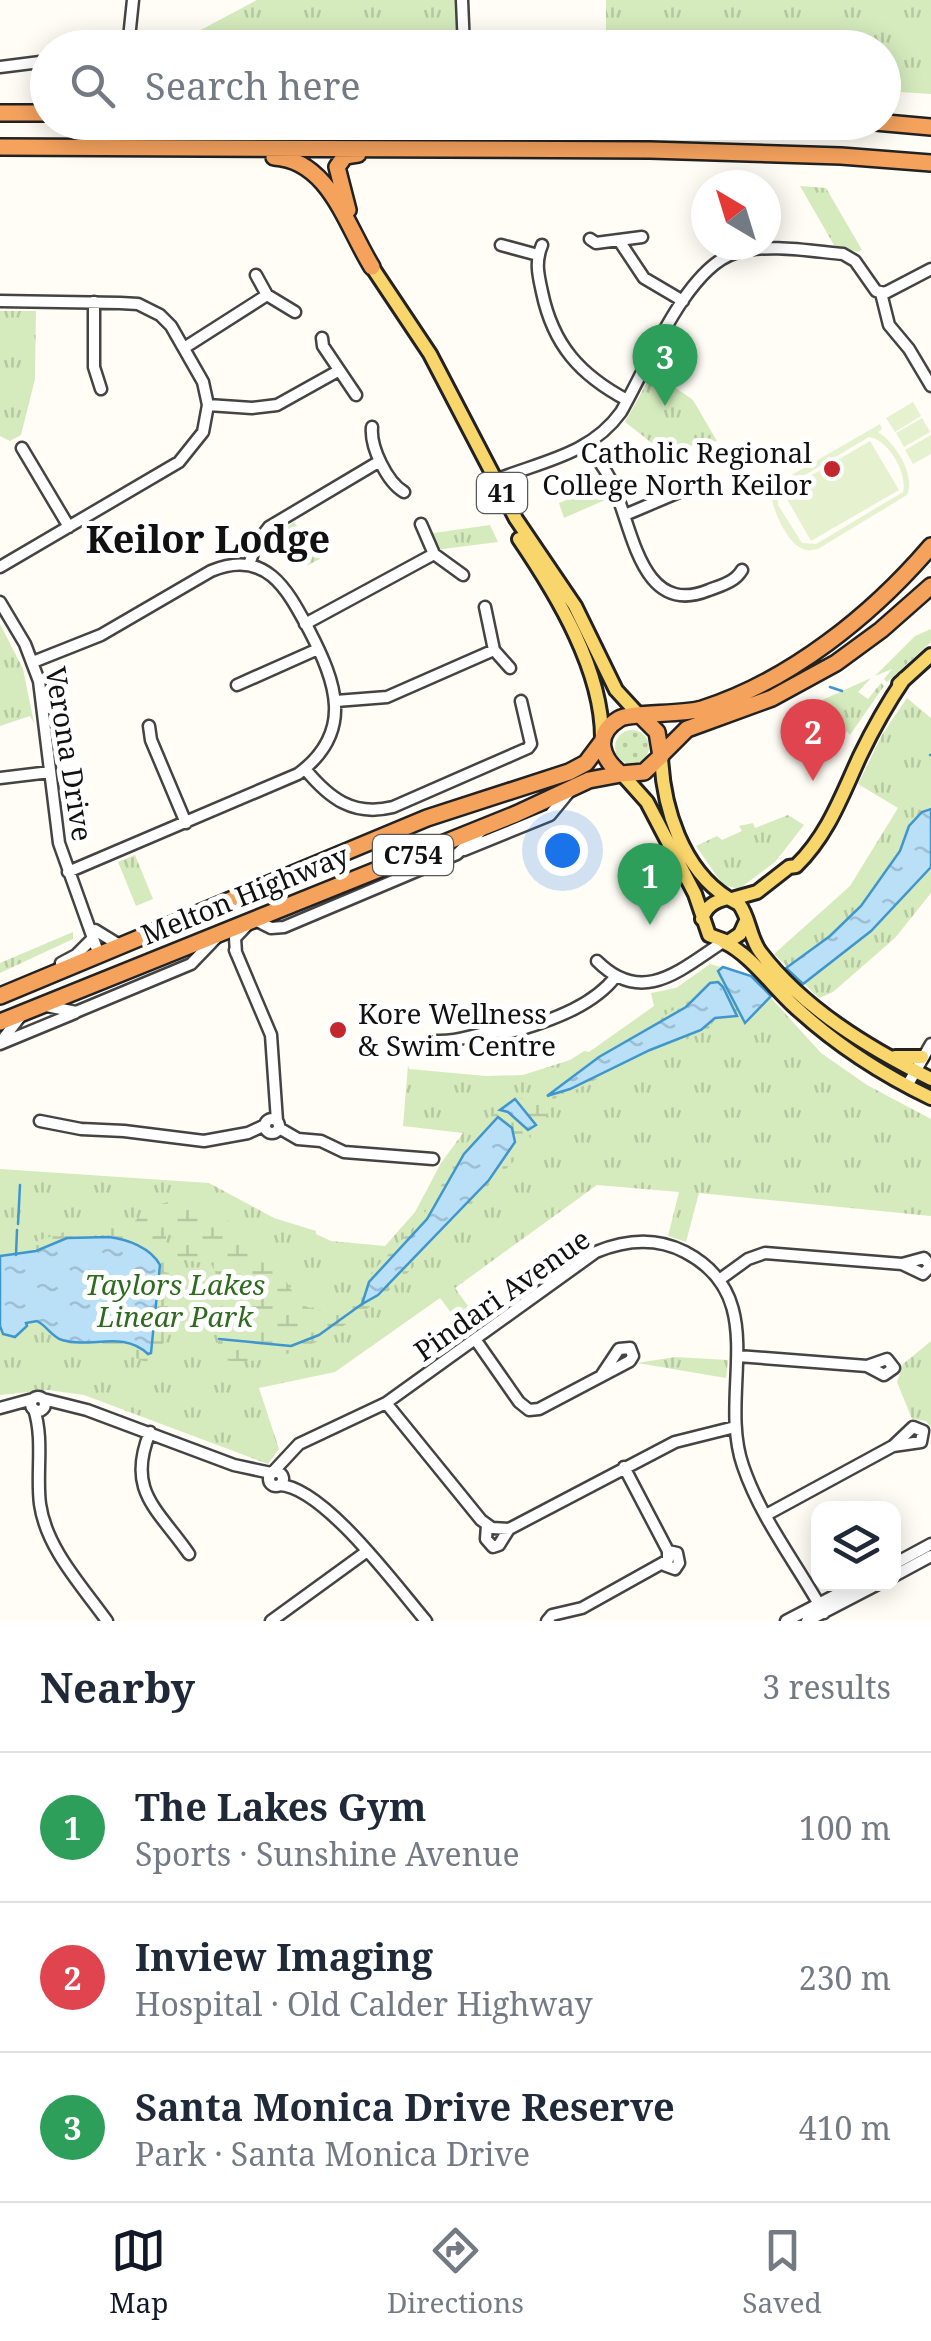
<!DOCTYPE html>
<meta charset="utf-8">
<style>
:root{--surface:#fff;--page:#f2f2f3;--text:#1f2937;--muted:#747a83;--line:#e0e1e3;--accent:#111827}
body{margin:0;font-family:"Noto Serif",serif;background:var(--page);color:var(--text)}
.controls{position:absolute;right:30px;bottom:30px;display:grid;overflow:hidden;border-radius:20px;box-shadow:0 5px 25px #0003}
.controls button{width:90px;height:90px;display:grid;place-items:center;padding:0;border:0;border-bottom:2px solid var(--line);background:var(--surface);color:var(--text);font:50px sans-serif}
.compass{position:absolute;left:691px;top:170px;width:90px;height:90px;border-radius:50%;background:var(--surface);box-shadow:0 5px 25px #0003;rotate:322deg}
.you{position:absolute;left:562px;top:850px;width:35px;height:35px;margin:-25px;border:8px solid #fff;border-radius:50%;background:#1a73e8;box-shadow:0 0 0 15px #1a73e833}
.badge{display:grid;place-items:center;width:65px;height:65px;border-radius:50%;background:var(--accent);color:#fff;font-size:32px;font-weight:700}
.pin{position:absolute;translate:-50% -82px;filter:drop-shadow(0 2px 5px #0008)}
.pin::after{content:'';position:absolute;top:52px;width:35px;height:30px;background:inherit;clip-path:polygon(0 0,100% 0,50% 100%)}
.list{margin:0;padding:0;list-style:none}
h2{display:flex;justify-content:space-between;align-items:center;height:130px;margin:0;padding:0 40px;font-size:42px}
h2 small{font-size:32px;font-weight:400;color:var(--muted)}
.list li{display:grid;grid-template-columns:65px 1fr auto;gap:30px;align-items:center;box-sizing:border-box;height:150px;padding:0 40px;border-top:2px solid var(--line)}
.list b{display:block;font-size:38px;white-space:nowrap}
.list p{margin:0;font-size:32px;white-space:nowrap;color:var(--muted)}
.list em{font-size:32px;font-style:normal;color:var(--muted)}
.icon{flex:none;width:55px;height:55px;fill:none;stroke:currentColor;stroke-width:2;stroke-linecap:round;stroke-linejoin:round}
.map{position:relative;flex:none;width:931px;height:1621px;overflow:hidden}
.search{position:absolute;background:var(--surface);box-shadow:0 5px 25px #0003;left:30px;right:30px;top:30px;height:110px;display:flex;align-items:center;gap:25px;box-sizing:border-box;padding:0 35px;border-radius:55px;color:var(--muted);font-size:38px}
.sheet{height:580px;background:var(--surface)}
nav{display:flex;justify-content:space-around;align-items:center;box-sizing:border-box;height:140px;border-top:2px solid var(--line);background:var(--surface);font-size:28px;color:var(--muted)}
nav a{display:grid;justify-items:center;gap:5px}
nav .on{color:var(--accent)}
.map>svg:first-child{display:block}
.grass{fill:url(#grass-tufts)}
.wetland{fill:url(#wetland-marsh);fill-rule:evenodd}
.garden{fill:url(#garden-dots)}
.pitch{fill:#e6f2cf;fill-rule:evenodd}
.water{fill:url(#water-ripples);stroke:#3f96cf;stroke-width:2.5}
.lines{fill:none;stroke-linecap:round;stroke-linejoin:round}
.stream{stroke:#3f96cf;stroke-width:2.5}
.minor-casing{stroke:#444;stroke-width:15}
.major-casing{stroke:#222;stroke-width:18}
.highway-casing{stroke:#222;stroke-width:20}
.minor{stroke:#fff;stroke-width:10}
.major{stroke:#f9d66b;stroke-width:12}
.highway{stroke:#f5a25d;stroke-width:15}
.poi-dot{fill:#c4262e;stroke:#fff;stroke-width:4}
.labels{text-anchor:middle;stroke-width:10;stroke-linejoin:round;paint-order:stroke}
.shield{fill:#fff;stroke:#585858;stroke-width:2.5}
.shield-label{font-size:25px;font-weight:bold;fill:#111}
.poi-label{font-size:28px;fill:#111;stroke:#fff;text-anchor:end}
.street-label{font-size:28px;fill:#111;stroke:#fff}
.park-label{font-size:28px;font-style:italic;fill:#2f6b1f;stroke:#fff}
.district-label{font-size:38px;font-weight:bold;fill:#111;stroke:#fff}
</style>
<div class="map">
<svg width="931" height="1621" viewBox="0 0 931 1621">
<defs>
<pattern id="grass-tufts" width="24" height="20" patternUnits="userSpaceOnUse" patternTransform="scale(2.5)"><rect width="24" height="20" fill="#d5ebbd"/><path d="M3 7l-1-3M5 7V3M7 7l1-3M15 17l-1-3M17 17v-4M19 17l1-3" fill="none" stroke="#b6c8a1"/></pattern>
<pattern id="wetland-marsh" width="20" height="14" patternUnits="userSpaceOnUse" patternTransform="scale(2.5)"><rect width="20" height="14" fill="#d5ebbd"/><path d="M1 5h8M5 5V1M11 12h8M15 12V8" fill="none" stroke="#b6c8a1"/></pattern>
<pattern id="garden-dots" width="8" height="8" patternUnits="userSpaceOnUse" patternTransform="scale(2.5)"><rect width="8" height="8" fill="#d5ebbd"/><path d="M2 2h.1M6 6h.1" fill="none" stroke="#b6c8a1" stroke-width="1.8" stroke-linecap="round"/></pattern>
<pattern id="water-ripples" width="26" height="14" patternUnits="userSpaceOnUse" patternTransform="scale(2.5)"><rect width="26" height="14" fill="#b9e0f7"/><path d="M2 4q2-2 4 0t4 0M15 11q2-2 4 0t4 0" fill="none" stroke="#9ebfd3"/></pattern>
</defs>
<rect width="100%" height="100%" fill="#fffdf5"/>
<path class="grass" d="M 257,0 L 457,0 L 457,47 L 167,48 Z
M 606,0 L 931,0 L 931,94 L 884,91 L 884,48 L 606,47 Z
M 800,186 L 826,188 L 862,250 L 858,252 L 834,245 Z
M 0,311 L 36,311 L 35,379 L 21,435 L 10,441 L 0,436 Z
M 653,372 L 693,400 L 717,441 L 662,451 L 625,422 Z
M 606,484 L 612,497 L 564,518 L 559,503 Z
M 294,522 L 320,559 L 308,565 L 272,537 Z
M 490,525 L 498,542 L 435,550 L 427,534 Z
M 0,624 L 23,669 L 34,723 L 30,716 L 0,726 Z
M 931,629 L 931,642 L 887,682 L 884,679 L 892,669 L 875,676 L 915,636 Z
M 871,678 L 858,692 L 868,699 L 881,683 L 884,686 L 850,735 L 820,701 Z
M 907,698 L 931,718 L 931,893 L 895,938 L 833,992 L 819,998 L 774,954 L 850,886 L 898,808 L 858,784 L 882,735 Z
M 788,815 L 804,825 L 775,862 L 739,889 L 723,885 L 696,846 L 717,836 L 722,840 L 742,831 L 739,826 L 753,823 L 755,828 Z
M 135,855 L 153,899 L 136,906 L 118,862 Z
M 73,932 L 73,939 L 0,973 L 0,963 Z
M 710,964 L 751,976 L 821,1053 L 867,1085 L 931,1119 L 931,1216 L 699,1193 L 686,1242 L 668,1236 L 679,1192 L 597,1185 L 455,1288 L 481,1324 L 467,1334 L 440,1298 L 335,1372 L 259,1388 L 279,1449 L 268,1464 L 84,1395 L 48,1390 L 0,1395 L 0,1169 L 209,1183 L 274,1218 L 316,1231 L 316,1234 L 331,1241 L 385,1246 L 415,1212 L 441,1163 L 463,1133 L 403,1126 L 408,1065 L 409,1069 L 486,1076 L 523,1075 L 570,1060 L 584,1051 L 589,1052 L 654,1006 L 651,993 L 676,988 Z
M 931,1341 L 931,1427 L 926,1421 L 912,1419 L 897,1382 L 903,1364 Z
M 675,1357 L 728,1360 L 726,1378 L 637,1363 Z"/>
<path class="wetland" d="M 718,971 L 745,1023 L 740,1020 L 725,1023 L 714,1021 L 707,1031 L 621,1067 L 567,1094 L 560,1094 C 548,1103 550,1118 536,1125 L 515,1099 L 528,1098 L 563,1082 L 599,1055 L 692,999 L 687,998 L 684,992 L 687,988 ZM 701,992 L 732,1018 L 715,1018 C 689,1038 654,1049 624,1062 C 599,1072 578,1087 551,1094 L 599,1057 L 686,1007 Z
M 500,1110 C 516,1113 527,1127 531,1141 C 519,1160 498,1174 483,1191 C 422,1260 328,1375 222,1360 C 209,1336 233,1300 211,1264 L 171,1258 L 175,1205 C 222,1206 251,1235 278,1269 C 286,1279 291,1292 300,1302 C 310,1311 325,1312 338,1309 L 421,1219 L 466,1144 L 482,1124 ZM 497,1117 L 511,1128 L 515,1142 L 489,1180 L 378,1295 L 363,1303 L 369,1282 L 427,1219 L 464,1154 Z
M 168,1202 L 164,1272 L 169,1273 C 167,1299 174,1350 148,1363 L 109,1347 L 72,1341 L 108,1339 L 133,1344 L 151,1353 L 160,1265 C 154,1253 149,1251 137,1246 C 132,1245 128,1240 123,1239 C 85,1224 39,1255 0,1256 L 0,1248 L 28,1244 L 73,1229 L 128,1228 L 149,1207 Z"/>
<path class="garden" d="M615 747a17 17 0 1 1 34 0a17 17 0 1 1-34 0Z"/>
<path class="pitch" d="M 913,402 L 921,416 L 895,432 L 886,418 Z
M 922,418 L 930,432 L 904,447 L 896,433 Z
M 880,424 L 882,429 L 878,432 C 896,443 916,476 907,495 L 818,549 C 811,550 808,552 801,548 C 786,541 772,508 771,494 L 766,496 L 764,491 ZM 869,437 C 888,439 908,474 903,492 L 816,544 L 802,543 L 778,505 L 778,491 Z
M 931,435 L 931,454 L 913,464 L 905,450 Z
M 870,441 L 899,490 L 811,541 L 783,492 Z"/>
<path class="water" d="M 931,809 L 931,867 L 871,931 L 803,984 L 786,968 L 830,936 L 861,906 L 900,851 L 909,826 L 922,812 Z
M 723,967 L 751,976 L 771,996 L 745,1023 L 718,971 Z
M 718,982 L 723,987 L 737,1016 L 715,1018 L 701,1030 L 650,1050 L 570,1089 L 547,1096 L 599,1057 L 686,1007 L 710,983 Z
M 515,1099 L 536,1125 L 528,1130 L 508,1112 L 500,1110 Z
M 498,1117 L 512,1128 L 515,1142 L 489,1180 L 378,1295 L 362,1304 L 369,1282 L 427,1219 L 464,1154 Z
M 109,1237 C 127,1239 151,1248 160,1265 L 151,1353 L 148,1354 C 122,1330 92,1349 62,1340 C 52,1337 47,1326 37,1321 L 26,1323 L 27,1326 L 15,1337 L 3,1334 L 0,1326 L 0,1256 L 36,1251 L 67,1238 Z"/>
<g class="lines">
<path class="stream" d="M 830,687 L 842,691
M 930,755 L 931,755
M 18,1224 L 20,1185
M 16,1255 L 17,1230
M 219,1339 L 291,1346 L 319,1335 L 362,1304"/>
<g class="minor-casing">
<path id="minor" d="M 462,0 L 464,48
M 121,48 L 129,38 L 133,0
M 0,67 L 48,61
M 590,239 L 596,243 L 642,237
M 620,242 L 644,278 L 683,301
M 501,245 L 538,255
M 542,245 C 535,262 538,274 542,292 C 553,345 580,375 627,400
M 256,275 L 267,295 L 295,312
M 881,293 L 889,325 L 909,349 L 931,386
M 0,301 L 120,303 L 138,304 L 160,315 L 171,326 L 203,382 L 208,405 L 203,432 L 179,462 L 0,567
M 94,302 L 94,367 L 101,389
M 322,338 L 323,346 L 356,395
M 184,348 L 267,295
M 208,405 L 252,408 L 277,405 L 338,371
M 372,427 C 370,447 387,482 404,492
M 587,445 C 596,458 607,470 613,485 C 633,529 641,618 709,590 C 722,585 735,582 742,570
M 22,448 L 69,527
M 488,483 C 536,462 589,457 621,412 C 647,367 686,268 735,253 C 768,243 810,251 843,254 L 855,261 L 876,291 L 885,293 L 931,269
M 625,515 L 691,487
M 421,524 L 434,554 L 463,575
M 249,565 L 256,544 L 269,527 L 380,461
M 0,602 L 25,644 L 39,681 L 59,843 L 99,955
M 485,607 L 494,650 L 510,668
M 305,624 L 434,554
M 33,662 L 101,635 L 211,571 C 266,548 287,589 309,630 C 336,682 355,732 298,774 L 68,872
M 237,685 L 318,649
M 336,701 L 387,697 L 494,650
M 149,726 L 151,740 L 186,823
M 305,769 C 329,798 353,817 393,807 L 528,748 L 531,744 L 521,701
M 0,778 L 50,772
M 464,850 L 550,815 L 569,792
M 95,930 L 121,946
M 235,950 L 271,1035 L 277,1121
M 236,953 L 235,938 L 253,919 L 271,928 L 284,927 L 457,854 L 482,830
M 597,961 C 643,1007 681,969 723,942
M 61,963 L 76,955 L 93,938
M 42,1005 L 76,1012 L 191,964 L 216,938
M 437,1041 C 458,1042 471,1035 491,1032 C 501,1031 512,1033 522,1029 C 555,1019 595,1004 616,976
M 0,1043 L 23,1013
M 0,1044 L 75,1013
M 907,1086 L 931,1044
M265 1126a7 7 0 1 1 14 0a7 7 0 1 1-14 0Z
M 40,1121 L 81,1129 L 124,1131 L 204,1141 L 248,1133 L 265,1125
M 279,1128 L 298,1139 L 321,1141 L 344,1152 L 433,1159
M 924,1258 L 931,1266 L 923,1274 L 902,1264 Z
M 719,1280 L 748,1259 L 765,1253 L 902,1264
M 475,1339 L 519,1402 L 529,1410 L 539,1409 L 630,1361 L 633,1356 L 630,1348 L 619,1349 L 601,1376
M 738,1356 L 867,1366 L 884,1375 L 894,1368 L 887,1359 L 867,1366
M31 1404a7 7 0 1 1 14 0a7 7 0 1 1-14 0Z
M 43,1399 L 87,1410 L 234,1465 L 271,1473
M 386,1403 L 481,1520 L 492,1528 L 509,1529 L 675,1442 L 735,1427
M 0,1408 L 33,1399
M 34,1409 C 44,1440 36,1473 40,1504 C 46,1548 82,1586 107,1621
M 913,1427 L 923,1431 L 921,1442 L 893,1446 Z
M 150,1432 C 126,1491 157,1508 189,1554
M269 1479a7 7 0 1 1 14 0a7 7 0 1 1-14 0Z
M 272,1473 L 299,1444 L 386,1403 L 596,1252 C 625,1240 656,1237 685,1252 C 773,1298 717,1392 743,1466 C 761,1519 797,1564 824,1613
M 279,1485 C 323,1486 397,1587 426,1621
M 766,1515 L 893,1446
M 487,1525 L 486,1539 L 493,1547 L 499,1545 L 509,1529
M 894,1564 L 931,1544
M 664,1565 L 675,1569 L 679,1563 L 677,1553 L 668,1551
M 894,1576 L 931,1556
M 271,1621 L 366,1552
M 547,1621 L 552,1615 L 582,1608 L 668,1560 L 668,1551 L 624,1467
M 786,1621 L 857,1584
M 807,1621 L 878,1584"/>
</g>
<g class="major-casing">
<path id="major" d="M 372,267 L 430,354 L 516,519 L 575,606 L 616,690 L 639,715
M 519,539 C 557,595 603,671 602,740
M 899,684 L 931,655
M 661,756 C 663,807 682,869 728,898
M 622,774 L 647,802 L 695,894 L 709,935 L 728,942 L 740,934 L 746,921
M 732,899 L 757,892 L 789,867 L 796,866 C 828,835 842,795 860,756 C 873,729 887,704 904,679
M 702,919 C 706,906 715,901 728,898 L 739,904 C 750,918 749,938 761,953 C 804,1009 869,1048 931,1079
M 724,942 C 751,955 772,986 794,1006 C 835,1044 881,1074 931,1098
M 895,1057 L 922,1057"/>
</g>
<g class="highway-casing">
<path id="highway" d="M 0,113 L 48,113
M 875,122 L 931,127
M 0,147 L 650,150 L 841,156 L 931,163
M 274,157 C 329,160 346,225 372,267
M 348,210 L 337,167 L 345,156 L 358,154
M 640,715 L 657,732 L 661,756 L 644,772 L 621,774 C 601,758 593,735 619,719 C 629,712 681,715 702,709 C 790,681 872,615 931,546
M 661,755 L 687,729 L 772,698 L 836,663 L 881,630 L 931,586
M 0,996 L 427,818 L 569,772 L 586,763 L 601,743
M 0,1022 L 516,814 L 589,780 L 621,774"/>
</g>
<use href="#minor" class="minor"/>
<use href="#major" class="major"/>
<use href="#highway" class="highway"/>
</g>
<g class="poi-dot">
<circle cx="832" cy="469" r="10"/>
<circle cx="338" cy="1030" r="10"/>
</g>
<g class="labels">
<g class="shield">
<rect x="477" y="473" width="50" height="40" rx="8"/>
<rect x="373" y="835" width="80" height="40" rx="8"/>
</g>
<g class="shield-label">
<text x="502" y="502">41</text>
<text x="413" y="864">C754</text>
</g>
<g class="poi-label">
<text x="812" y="463">Catholic Regional<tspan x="812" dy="32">College North Keilor</tspan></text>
<text x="358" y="1024" text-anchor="start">Kore Wellness<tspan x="358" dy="32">&amp; Swim Centre</tspan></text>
</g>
<g class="street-label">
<text transform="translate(69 754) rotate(81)" y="10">Verona Drive</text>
<text transform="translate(245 895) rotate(-22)" y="10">Melton Highway</text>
<text transform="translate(502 1295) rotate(-35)" y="10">Pindari Avenue</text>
</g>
<g class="park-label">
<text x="175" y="1295">Taylors Lakes<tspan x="175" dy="32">Linear Park</tspan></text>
</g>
<g class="district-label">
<text x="208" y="553">Keilor Lodge</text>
</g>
</g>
</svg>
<div class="controls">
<button><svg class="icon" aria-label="layers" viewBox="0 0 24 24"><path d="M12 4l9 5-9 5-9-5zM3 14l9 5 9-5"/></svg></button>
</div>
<svg class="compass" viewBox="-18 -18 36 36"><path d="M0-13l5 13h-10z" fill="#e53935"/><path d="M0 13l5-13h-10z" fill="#747a83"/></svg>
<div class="you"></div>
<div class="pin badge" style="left:650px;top:925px;background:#2e9e5b">1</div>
<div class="pin badge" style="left:813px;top:781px;background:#e0444e">2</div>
<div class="pin badge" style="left:665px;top:406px;background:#2e9e5b">3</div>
<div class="search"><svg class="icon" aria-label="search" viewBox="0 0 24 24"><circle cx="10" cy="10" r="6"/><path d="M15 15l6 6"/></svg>Search here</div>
</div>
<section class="sheet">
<h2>Nearby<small>3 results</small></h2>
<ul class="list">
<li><span class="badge" style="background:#2e9e5b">1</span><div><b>The Lakes Gym</b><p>Sports · Sunshine Avenue</p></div><em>100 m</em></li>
<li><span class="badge" style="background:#e0444e">2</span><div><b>Inview Imaging</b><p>Hospital · Old Calder Highway</p></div><em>230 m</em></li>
<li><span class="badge" style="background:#2e9e5b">3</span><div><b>Santa Monica Drive Reserve</b><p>Park · Santa Monica Drive</p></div><em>410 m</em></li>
</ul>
</section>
<nav>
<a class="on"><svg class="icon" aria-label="map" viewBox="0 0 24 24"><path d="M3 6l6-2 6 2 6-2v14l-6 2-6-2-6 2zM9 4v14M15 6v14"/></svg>Map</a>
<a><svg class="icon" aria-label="directions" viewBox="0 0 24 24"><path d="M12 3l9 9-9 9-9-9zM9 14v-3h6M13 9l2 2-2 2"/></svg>Directions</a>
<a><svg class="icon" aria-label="saved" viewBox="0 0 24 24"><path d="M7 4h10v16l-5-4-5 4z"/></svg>Saved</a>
</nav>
